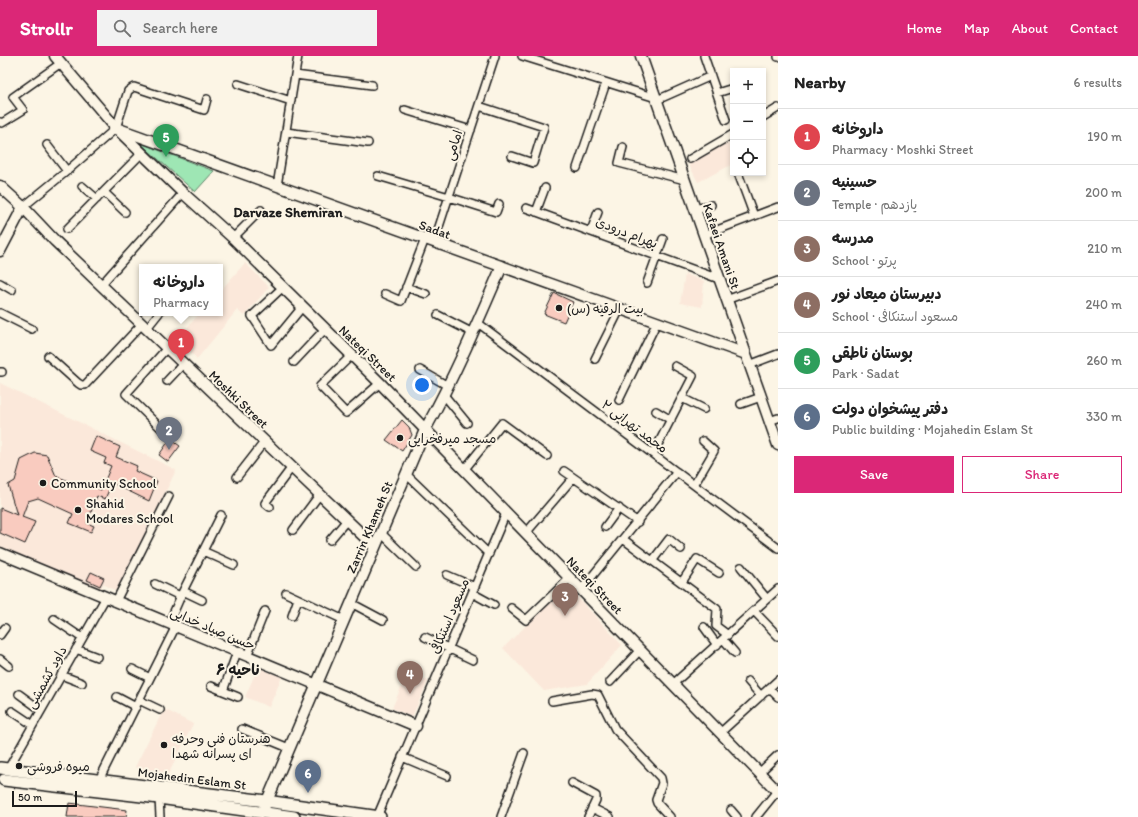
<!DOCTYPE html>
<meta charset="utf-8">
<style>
:root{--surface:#fff;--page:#f2f2f2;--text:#222;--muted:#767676;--line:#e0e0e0;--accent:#db2777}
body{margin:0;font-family:Itim,"Playpen Sans Arabic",sans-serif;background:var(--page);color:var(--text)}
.controls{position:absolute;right:12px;top:12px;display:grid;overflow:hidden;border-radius:0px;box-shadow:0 2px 6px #0003}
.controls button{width:36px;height:36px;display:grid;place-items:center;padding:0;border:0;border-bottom:1px solid var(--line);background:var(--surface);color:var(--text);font:20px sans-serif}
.scale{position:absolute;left:12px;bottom:10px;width:65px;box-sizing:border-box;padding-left:4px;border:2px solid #1c1c1c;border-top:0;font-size:11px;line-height:14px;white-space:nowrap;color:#1c1c1c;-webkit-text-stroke:3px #fcf5e5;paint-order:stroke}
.you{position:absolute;left:422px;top:329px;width:14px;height:14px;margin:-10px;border:3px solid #fff;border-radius:50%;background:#1a73e8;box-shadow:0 0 0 6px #1a73e833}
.badge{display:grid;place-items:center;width:26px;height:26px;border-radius:50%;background:var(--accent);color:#fff;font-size:13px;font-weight:700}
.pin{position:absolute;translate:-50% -33px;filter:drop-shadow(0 1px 2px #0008)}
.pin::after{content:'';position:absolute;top:21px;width:14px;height:12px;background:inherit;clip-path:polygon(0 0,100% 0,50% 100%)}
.popup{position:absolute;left:139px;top:208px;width:84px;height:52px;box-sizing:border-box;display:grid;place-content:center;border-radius:0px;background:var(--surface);filter:drop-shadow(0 1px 3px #0005);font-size:13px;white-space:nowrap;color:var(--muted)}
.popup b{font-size:15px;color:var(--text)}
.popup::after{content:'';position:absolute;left:50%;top:100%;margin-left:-8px;border:8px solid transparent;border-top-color:var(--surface)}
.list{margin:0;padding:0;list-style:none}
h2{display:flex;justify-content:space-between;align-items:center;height:52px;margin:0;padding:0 16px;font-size:17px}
h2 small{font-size:13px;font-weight:400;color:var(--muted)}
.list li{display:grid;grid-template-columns:26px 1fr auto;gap:12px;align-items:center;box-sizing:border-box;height:56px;padding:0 16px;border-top:1px solid var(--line)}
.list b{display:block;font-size:15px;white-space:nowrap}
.list p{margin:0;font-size:13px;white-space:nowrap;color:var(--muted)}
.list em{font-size:13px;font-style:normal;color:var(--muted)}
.actions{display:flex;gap:8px;padding:12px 16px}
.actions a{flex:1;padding:9px 0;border:1px solid var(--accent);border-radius:0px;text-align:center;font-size:14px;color:var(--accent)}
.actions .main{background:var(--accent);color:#fff}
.icon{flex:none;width:22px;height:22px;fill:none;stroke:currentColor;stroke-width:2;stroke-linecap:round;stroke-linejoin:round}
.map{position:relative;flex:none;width:778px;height:761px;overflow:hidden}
header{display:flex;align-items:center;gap:24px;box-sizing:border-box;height:56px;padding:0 20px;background:var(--accent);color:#fff}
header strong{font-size:19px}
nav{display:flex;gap:22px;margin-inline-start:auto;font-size:14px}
.search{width:280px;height:36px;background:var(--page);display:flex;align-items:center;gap:10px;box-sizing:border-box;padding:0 14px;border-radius:0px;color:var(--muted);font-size:15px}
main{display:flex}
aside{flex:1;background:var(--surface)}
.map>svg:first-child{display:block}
.built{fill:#fbe8da}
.green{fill:#9ee6b4;stroke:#5d8168}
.building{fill:#f9cbbf;stroke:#1c1c1c}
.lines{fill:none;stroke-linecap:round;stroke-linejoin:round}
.street-casing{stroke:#1c1c1c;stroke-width:10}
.secondary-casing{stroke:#1c1c1c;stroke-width:13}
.primary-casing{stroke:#1c1c1c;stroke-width:14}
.street{stroke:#fcf5e5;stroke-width:7}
.secondary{stroke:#fcf5e5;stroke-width:10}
.primary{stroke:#fcf5e5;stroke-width:11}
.poi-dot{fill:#1c1c1c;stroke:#fcf5e5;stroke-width:1.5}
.labels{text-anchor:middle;stroke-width:4;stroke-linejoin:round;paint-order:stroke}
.street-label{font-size:13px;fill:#1c1c1c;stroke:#fcf5e5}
.poi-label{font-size:13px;fill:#1c1c1c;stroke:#fcf5e5;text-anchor:start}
.neighbourhood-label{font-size:14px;font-weight:bold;fill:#1c1c1c;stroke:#fcf5e5}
.quarter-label{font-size:15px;font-weight:bold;fill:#1c1c1c;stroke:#fcf5e5}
</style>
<header>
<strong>Strollr</strong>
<div class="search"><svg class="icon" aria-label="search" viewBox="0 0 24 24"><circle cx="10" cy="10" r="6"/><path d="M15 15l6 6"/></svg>Search here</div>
<nav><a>Home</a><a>Map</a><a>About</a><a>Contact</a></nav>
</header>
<main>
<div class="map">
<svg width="778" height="761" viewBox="0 0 778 761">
<rect width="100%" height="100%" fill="#fcf5e5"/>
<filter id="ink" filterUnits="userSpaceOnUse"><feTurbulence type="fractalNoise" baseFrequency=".025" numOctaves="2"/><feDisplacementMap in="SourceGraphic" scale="8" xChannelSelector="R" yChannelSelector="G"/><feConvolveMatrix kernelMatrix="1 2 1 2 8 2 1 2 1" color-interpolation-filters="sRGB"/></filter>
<g filter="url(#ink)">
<path class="built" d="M 728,87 L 733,97 L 733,108 L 698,126 L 688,107 Z
M 245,207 L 269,231 L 244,260 L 237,254 L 197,303 L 178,282 L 200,257 L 220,257 L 220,235 Z
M 685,218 L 704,225 L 702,251 L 680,247 Z
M 0,327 L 176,414 L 118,536 L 103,528 L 100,534 L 0,493 Z
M 567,530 L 622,589 L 587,628 L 544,635 L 503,592 Z
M 258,611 L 282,621 L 269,651 L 245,641 Z
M 408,616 L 428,625 L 412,661 L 392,652 Z
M 164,653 L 193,668 L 168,719 L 140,716 L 141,713 L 135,711 Z"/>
<path class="green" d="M 140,87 L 214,115 L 195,136 Z"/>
<path class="building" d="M 554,237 L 573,246 L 564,266 L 544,258 Z
M 402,364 L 409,371 L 412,379 L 402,395 L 386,384 Z
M 96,380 L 120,391 L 116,401 L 137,410 L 135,415 L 157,425 L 149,445 L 112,427 L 105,443 L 97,440 L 87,467 L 94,470 L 91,476 L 69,467 L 73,458 L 38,442 L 28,445 L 22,461 L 35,466 L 25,488 L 0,477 L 0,452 L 17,459 L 8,429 L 15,425 L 21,404 L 35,397 L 47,399 L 56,420 L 84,431 L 85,427 L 101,434 L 111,410 L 104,407 L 106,402 L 90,395 Z
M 173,385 L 180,390 L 168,406 L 159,399 L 168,386 Z
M 91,516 L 104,522 L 100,530 L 87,524 Z
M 69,747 L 127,754 L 126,761 L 67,761 Z"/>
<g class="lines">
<g class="street-casing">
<path id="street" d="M 522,0 L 656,42
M 704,0 L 726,64
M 778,0 L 778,1
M 295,19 L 372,29
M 238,28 L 291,45
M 717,37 L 733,32
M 657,44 L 711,20
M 479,50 L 544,71 L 533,107 L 512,100
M 405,54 L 471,74
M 763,61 L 778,52
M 0,66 L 2,67 L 23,54 L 13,41 L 61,7
M 286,76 L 368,87
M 47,89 L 67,115
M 623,91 L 619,107 L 685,124
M 690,103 L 733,78
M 577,112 L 606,27
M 738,117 L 754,160
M 378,120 L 449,141 L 496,156 L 499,148
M 82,130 L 97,143
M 277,130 L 298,0
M 104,136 L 125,156
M 23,151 L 67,115 L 116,72 L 128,35 L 132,32 L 134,31 L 204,54 L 207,43
M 526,152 L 719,223
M 695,153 L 711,149
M 536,156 L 545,132
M 67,173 L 142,97
M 591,175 L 598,156
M 704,179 L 778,151
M 233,182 L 261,154
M 434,186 L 495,0
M 0,227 L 12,234
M 647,227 L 663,183
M 101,229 L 183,137
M 283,231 L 252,260 L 271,289 L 303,250
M 406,231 L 426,238
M 385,238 L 401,245 L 425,183
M 726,244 L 778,225
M 0,257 L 32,273
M 438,259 L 473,277
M 478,267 L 778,492
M 147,272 L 159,257
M 167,292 L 126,338 L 170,381
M 352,299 L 320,330 L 346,357 L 380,327
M 48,300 L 78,327 L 81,329 L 85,329 L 142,268
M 595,303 L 620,253
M 294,306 L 325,273
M 749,309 L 778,298
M 420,314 L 448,330
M 0,316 L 2,316
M 167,325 L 183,308
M 444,339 L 467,367
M 682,342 L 704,353
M 619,344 L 657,266
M 741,348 L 761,341
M 656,355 L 671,364
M 769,365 L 778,362
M 653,398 L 693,320 L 675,310
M 464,414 L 502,367 L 547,400
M 564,415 L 638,466
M 406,418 L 489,498
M 237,421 L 265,385
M 694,429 L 714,395 L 703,385
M 270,451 L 265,447 L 292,411
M 605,471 L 619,452
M 293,474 L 320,438
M 381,477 L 416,511
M 526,477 L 573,422
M 623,483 L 717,553 L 716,570 L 728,579
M 330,484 L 347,464
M 203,495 L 234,509
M 653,504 L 669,483 L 681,493
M 741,511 L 767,543
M 447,519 L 475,531
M 682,526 L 697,503 L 719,517
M 155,528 L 180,540
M 581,534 L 677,416
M 183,535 L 202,544
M 286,537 L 344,564
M 472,537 L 494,549
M 116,545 L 169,440
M 351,547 L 383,564
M 511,552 L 526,564 L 570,522
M 754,555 L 778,580
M 292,560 L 298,543
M 54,563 L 82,582
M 169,567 L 183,535 L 221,459
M 704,571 L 717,589
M 0,579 L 5,572
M 425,581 L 473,604
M 723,583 L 735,597
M 76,593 L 97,601
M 247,600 L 265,555
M 0,603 L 9,610
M 132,613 L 150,622
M 61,619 L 82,627
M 748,625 L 761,640
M 610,626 L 640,594
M 673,628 L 778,533
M 211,630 L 238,641
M 769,632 L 778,641
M 223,635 L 237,596
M 19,638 L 41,654
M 117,641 L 136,651
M 139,644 L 160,654
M 552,645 L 592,638 L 598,639 L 615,673 L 661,722 L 662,727 L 656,744 L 657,747 L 670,761
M 12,655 L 33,669
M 242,673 L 289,692
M 720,677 L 778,624
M 402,701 L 447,720
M 8,713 L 106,541
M 759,717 L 778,699
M 99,724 L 176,570
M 572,727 L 596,740 L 596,744 L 588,761
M 159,742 L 160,761
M 592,752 L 610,761
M 731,754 L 737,761
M 377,761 L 506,457
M 501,761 L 524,697
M 756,761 L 777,735"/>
</g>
<g class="secondary-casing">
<path id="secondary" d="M 55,0 L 116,72 L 183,137 L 233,182 L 380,327 L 778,736
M 641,0 L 778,389
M 119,73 L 746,298
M 0,130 L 23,151 L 55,185 L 375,491
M 0,195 L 23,151
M 0,497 L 416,670
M 264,752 L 425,374 C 454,321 478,266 502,210"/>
</g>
<g class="primary-casing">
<path id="primary" d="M 0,712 L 266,745 L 380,761
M 4,724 L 159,742 L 294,761"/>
</g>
<use href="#street" class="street"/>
<use href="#secondary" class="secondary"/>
<use href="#primary" class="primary"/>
</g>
</g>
<g class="poi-dot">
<circle cx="559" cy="252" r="4"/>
<circle cx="400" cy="382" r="4"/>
<circle cx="43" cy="427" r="4"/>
<circle cx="78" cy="454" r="4"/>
<circle cx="164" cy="689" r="4"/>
<circle cx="19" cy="710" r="4"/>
</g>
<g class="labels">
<g class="street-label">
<text transform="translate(453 89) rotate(-72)" y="5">امامی</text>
<text transform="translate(435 173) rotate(20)" y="5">Sadat</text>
<text transform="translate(627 176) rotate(21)" y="5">بهرام درودی</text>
<text transform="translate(722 190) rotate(71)" y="5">Kafaei Amani St</text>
<text transform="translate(368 297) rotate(44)" y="5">Nateqi Street</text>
<text transform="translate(239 343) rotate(44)" y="5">Moshki Street</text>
<text transform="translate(635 370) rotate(37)" y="5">محمد تهرانی ۲</text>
<text transform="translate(369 471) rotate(-67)" y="5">Zarrin Khameh St</text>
<text transform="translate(595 529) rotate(46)" y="5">Nateqi Street</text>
<text transform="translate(449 560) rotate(-67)" y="5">مسعود استنکافی</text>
<text transform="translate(213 572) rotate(23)" y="5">حسن صیاد خدایی</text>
<text transform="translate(46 621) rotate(-61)" y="5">داود کشمشی</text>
<text transform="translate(192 722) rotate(7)" y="5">Mojahedin Eslam St</text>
</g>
<g class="poi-label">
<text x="567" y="257">بیت الرقیه (س)</text>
<text x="408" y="387">مسجد میرفخرایی</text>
<text x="51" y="432">Community School</text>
<text x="86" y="452">Shahid<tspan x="86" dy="15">Modares School</tspan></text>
<text x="172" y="687">هنرستان فنی وحرفه<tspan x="172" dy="15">ای پسرانه شهدا</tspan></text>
<text x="27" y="715">میوه فروشی</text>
</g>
<g class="neighbourhood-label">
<text x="288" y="161">Darvaze Shemiran</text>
</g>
<g class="quarter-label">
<text x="238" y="619">ناحیه ۶</text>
</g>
</g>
</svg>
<div class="controls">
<button>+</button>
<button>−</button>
<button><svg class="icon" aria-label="locate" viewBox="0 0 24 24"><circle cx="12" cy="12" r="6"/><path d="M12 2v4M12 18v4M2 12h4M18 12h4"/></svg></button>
</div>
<div class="scale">50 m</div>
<div class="you"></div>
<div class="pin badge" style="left:181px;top:306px;background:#e0444e">1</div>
<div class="popup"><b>داروخانه</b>Pharmacy</div>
<div class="pin badge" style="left:169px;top:394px;background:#6b7280">2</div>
<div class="pin badge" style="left:565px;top:560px;background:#8d6e63">3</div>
<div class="pin badge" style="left:410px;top:638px;background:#8d6e63">4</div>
<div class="pin badge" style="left:166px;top:101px;background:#2e9e5b">5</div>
<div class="pin badge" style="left:308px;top:737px;background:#5c6f8a">6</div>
</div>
<aside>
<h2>Nearby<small>6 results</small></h2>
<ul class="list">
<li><span class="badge" style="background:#e0444e">1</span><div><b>داروخانه</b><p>Pharmacy · Moshki Street</p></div><em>190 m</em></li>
<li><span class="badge" style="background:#6b7280">2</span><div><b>حسینیه</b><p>Temple · یازدهم</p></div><em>200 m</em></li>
<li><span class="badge" style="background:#8d6e63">3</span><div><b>مدرسه</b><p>School · پرتو</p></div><em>210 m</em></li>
<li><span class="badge" style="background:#8d6e63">4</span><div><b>دبیرستان میعاد نور</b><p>School · مسعود استنکافی</p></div><em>240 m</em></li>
<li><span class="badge" style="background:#2e9e5b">5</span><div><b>بوستان ناطقی</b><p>Park · Sadat</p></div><em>260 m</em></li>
<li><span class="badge" style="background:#5c6f8a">6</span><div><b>دفتر پیشخوان دولت</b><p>Public building · Mojahedin Eslam St</p></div><em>330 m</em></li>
</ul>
<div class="actions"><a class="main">Save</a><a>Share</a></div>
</aside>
</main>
